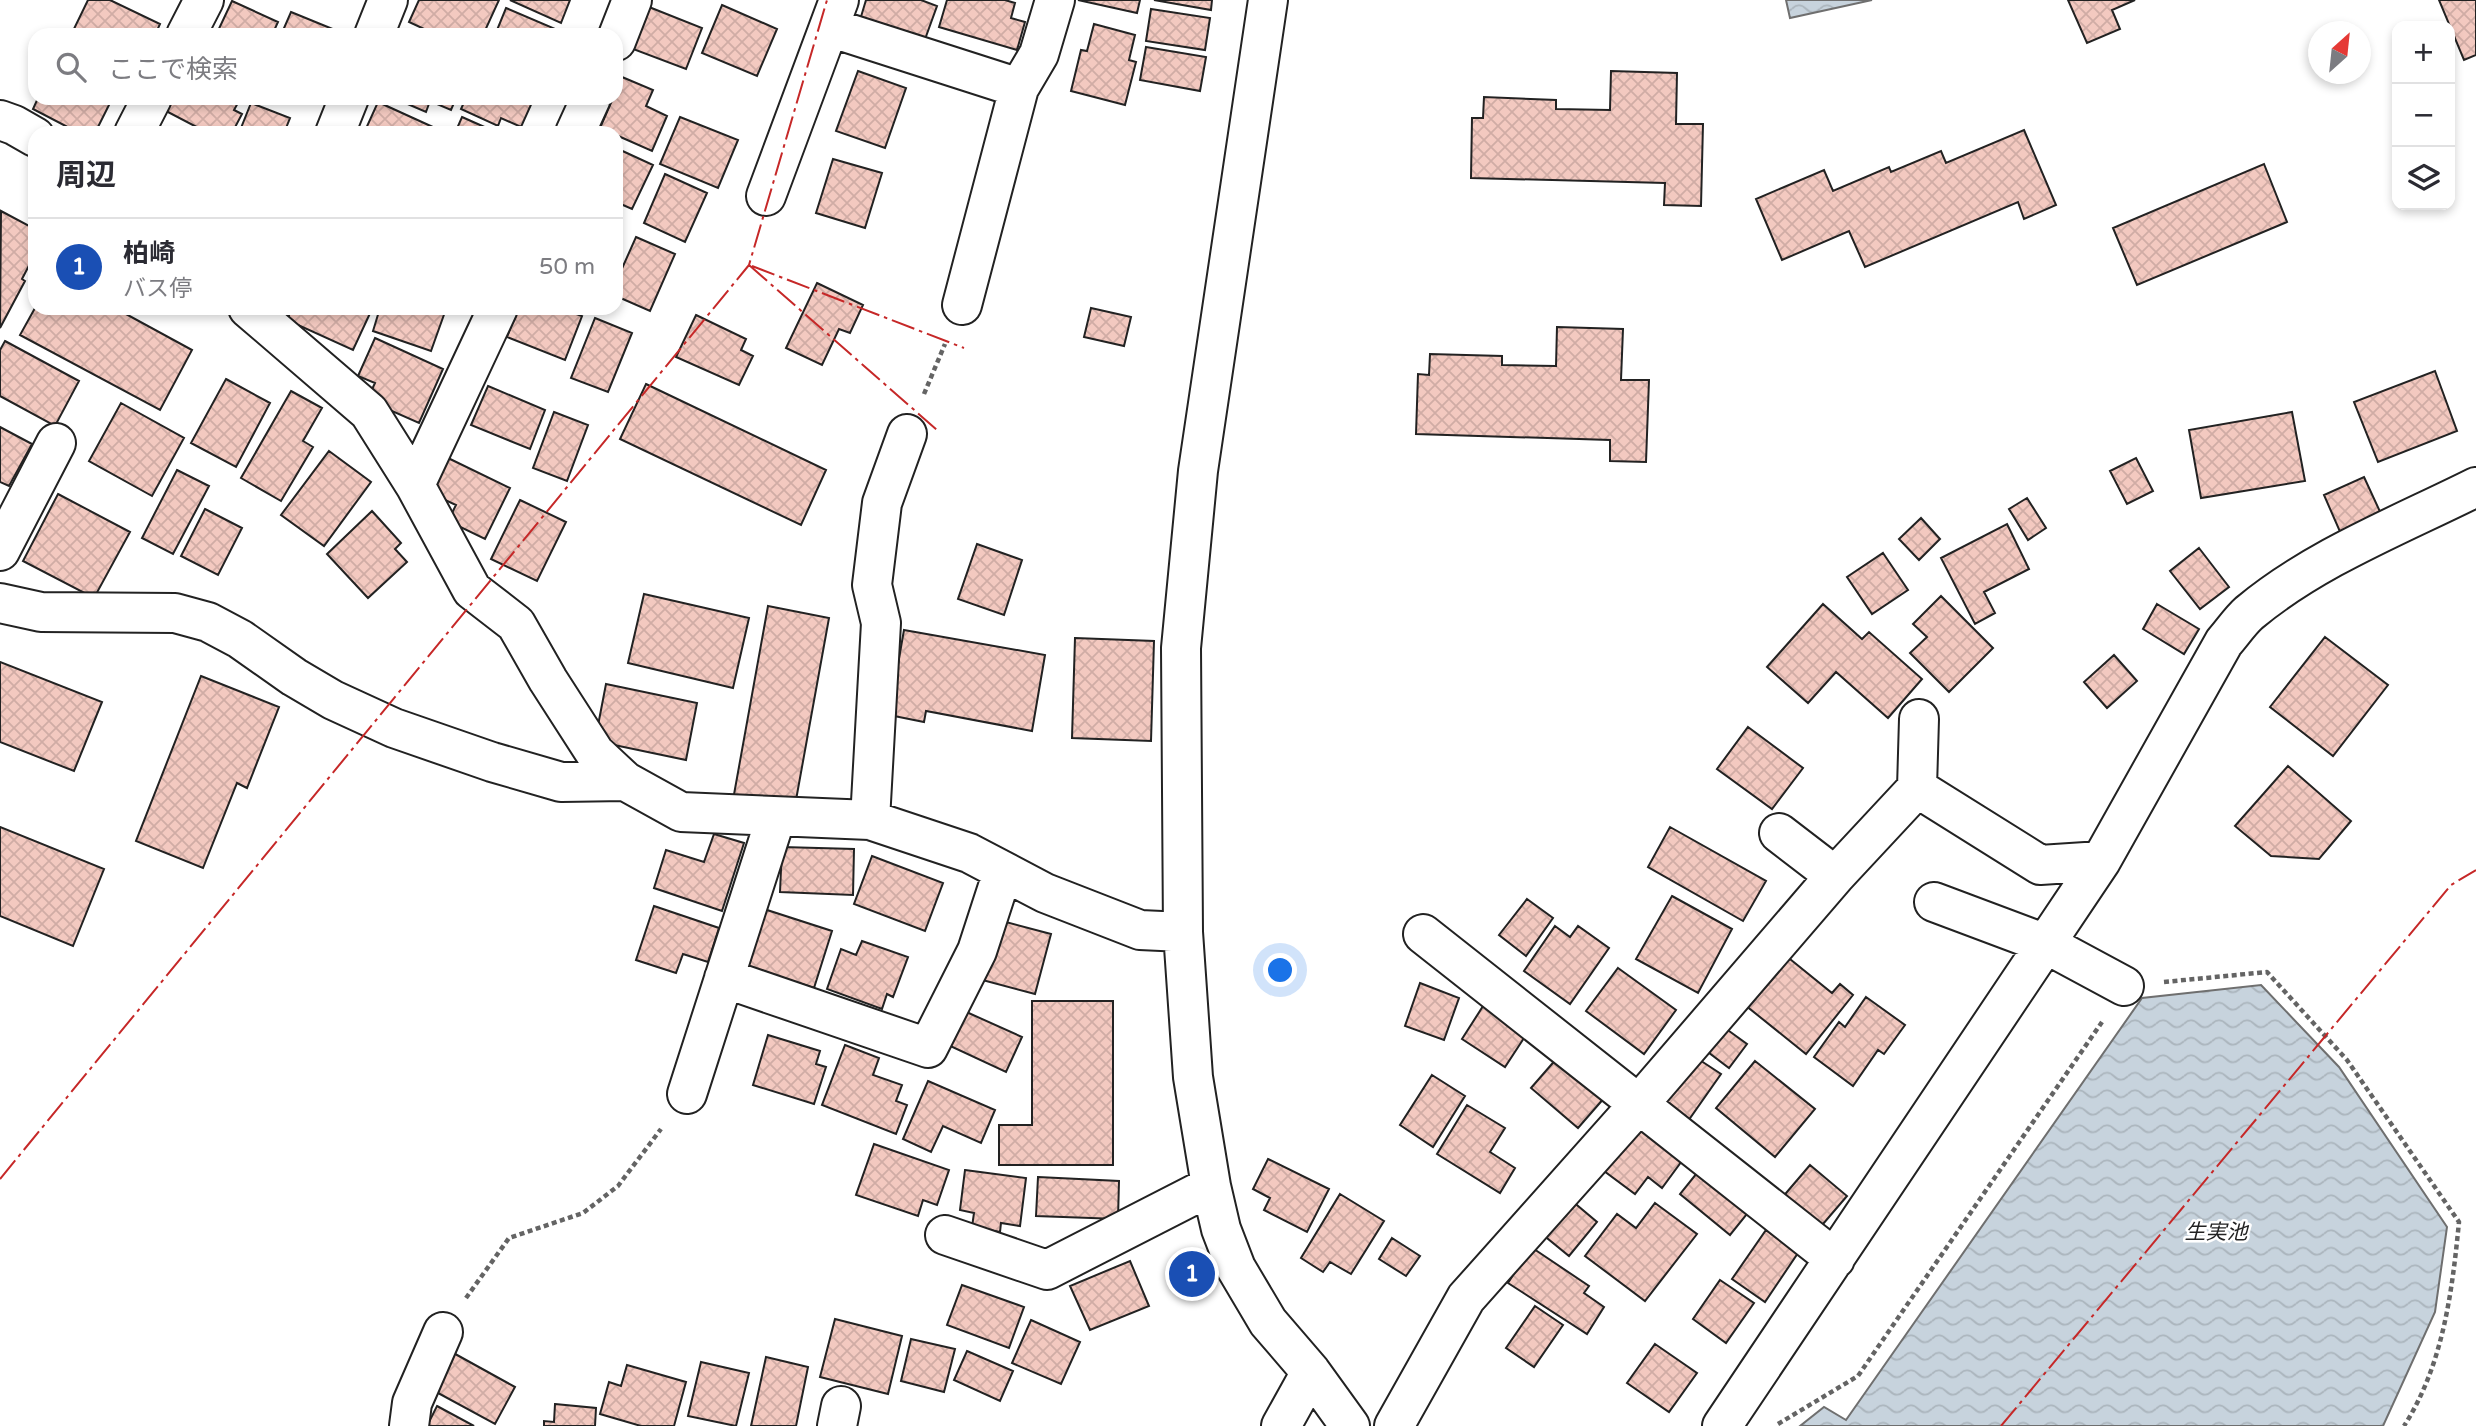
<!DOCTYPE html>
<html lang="ja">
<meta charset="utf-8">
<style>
:root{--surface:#fff;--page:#f2f2f3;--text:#2b2b33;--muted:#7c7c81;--line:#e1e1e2;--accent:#0f766e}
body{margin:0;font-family:"Varela Round","Noto Sans JP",sans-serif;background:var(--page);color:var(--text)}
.controls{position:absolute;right:21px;top:21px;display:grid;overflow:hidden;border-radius:14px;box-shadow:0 4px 10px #0003}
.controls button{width:63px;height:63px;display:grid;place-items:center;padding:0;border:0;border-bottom:2px solid var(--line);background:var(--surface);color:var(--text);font:35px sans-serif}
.compass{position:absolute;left:2308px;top:21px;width:63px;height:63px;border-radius:50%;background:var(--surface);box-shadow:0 4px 10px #0003;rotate:27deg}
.you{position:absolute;left:1281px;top:971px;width:24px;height:24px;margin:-18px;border:5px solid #fff;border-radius:50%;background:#1a73e8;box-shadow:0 0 0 10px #1a73e833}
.badge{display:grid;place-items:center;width:46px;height:46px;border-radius:50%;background:var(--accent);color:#fff;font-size:23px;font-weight:700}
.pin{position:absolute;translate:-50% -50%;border:4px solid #fff;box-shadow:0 2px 7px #0006}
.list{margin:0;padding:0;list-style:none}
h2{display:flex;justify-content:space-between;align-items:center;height:91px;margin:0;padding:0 28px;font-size:30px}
h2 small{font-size:23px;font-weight:400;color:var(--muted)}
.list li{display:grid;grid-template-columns:46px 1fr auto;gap:21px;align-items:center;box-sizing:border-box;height:98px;padding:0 28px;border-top:2px solid var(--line)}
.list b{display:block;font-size:26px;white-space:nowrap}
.list p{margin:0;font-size:23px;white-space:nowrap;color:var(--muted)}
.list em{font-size:23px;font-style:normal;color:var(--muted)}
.icon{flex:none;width:38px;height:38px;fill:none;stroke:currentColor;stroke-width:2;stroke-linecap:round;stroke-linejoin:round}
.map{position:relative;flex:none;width:2476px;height:1426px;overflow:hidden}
.search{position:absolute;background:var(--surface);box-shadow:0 4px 10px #0003;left:28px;top:28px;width:595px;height:77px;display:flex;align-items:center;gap:18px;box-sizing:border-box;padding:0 24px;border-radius:21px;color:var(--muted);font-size:26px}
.panel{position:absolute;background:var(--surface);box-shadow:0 4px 10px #0003;left:28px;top:126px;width:595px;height:189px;border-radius:21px}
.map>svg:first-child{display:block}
.water{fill:url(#water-waves);stroke:#6f6f6f;stroke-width:2}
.building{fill:url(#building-cross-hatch);stroke:#222;stroke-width:2}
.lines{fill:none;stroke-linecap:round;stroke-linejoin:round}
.minor-casing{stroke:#222;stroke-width:42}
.path{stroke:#646464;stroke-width:4.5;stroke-dasharray:5 3.5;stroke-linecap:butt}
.minor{stroke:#fff;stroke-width:38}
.power{stroke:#c62828;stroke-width:2;stroke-dasharray:24 5 3.5 5;stroke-linecap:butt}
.labels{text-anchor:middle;stroke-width:5;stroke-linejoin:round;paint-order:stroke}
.water-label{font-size:21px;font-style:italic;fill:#222;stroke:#fff}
</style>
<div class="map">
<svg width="2476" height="1426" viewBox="0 0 2476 1426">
<defs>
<pattern id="water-waves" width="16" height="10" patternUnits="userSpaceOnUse" patternTransform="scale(1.75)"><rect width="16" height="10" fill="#c7d3dd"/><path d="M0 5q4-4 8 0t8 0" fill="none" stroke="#abb5bd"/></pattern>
<pattern id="building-cross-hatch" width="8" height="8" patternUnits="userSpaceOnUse" patternTransform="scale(1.75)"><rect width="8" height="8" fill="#f3c9c0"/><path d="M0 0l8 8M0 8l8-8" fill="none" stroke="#d0aca5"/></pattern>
</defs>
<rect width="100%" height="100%" fill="#fff"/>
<path class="water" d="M 1786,0 L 1872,0 L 1790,18 Z
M 2261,985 L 2339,1067 L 2447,1227 L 2435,1312 L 2383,1426 L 1800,1426 L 1824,1407 L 1846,1420 L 2142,998 Z"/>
<path class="building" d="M 88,0 L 110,0 L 160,24 L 155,35 L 71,35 Z
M 419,0 L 499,0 L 483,35 L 437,35 L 409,22 Z
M 510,0 L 570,0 L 561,23 Z
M 866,0 L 921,0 L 937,6 L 924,42 L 860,20 Z
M 947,0 L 1005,0 L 1015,3 L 1011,18 L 1025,22 L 1017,50 L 939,27 Z
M 1078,0 L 1140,0 L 1137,13 Z
M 1154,0 L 1212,0 L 1211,10 Z
M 2068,0 L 2135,0 L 2112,10 L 2120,29 L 2087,43 Z
M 2439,0 L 2476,0 L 2476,55 L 2464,60 Z
M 232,1 L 278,22 L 272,35 L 216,35 Z
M 722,5 L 777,29 L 757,76 L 702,53 Z
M 649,7 L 702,28 L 686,69 L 633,49 Z
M 506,8 L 560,31 L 559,35 L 495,35 Z
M 1151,9 L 1210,18 L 1205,50 L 1146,41 Z
M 291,12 L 340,32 L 338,35 L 281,35 Z
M 1094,24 L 1135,35 L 1129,60 L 1136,62 L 1125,105 L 1071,91 L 1081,50 L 1087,51 Z
M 1146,47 L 1206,57 L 1200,91 L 1140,80 Z
M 858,71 L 906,88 L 885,148 L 836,131 Z
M 1611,71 L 1677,73 L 1676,124 L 1703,124 L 1701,206 L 1664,205 L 1665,183 L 1471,178 L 1472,118 L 1483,118 L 1484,97 L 1556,100 L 1556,109 L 1610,110 Z
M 622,77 L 653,90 L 646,106 L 667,116 L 652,151 L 616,135 L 616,133 L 600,128 L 613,98 L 616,98 L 616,91 Z
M 38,98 L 104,98 L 111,101 L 95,133 L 79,133 L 33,109 Z
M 172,98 L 232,98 L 239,101 L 234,110 L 242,114 L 232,133 L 208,133 L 166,111 Z
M 456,98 L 451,110 L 430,101 L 426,112 L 396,99 Z
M 466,98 L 534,98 L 521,127 L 501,118 L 498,126 L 461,109 Z
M 378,102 L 446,133 L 364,133 Z
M 251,103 L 290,118 L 284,133 L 239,133 Z
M 462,117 L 498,133 L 455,133 Z
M 680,117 L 738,140 L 718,188 L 660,164 Z
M 2024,130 L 2056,205 L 2024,219 L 2018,202 L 1865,267 L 1849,231 L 1782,260 L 1756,199 L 1824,170 L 1833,191 L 1889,167 L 1891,172 L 1941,151 L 1946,163 Z
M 616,148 L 653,165 L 632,209 L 616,202 Z
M 833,159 L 882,173 L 865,228 L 816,213 Z
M 2264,164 L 2287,222 L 2137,285 L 2113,228 Z
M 665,174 L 707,193 L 685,242 L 644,223 Z
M 1,211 L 35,229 L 35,254 L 22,279 L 25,281 L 0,328 Z
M 636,237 L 675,254 L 650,311 L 616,296 L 616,282 Z
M 817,283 L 863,305 L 850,333 L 839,329 L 822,365 L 786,348 Z
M 35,308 L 115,308 L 192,350 L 160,410 L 20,335 Z
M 292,308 L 369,308 L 372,309 L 353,350 L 287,320 Z
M 380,308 L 446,309 L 431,351 L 373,331 Z
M 518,308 L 559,308 L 582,316 L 565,360 L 507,337 Z
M 1091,308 L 1131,317 L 1124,346 L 1084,337 Z
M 696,315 L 746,339 L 741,350 L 753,356 L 739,385 L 676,357 Z
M 595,318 L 632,333 L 608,392 L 571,378 Z
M 1557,327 L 1623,329 L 1621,380 L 1649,380 L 1646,462 L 1610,461 L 1610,440 L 1416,434 L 1418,374 L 1429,375 L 1430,354 L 1502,356 L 1502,365 L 1556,366 Z
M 375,338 L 443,369 L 419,423 L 367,400 L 375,383 L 358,376 Z
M 5,341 L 79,381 L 55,426 L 0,396 L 0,350 Z
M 2435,371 L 2457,431 L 2378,462 L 2354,402 Z
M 226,379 L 270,403 L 236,467 L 191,443 Z
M 646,384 L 826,470 L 801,525 L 620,439 Z
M 488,386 L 545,410 L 530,449 L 471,425 Z
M 291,391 L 322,408 L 303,441 L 313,447 L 281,501 L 241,478 Z
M 121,403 L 184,438 L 152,496 L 89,461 Z
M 554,412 L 588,425 L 567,481 L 533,468 Z
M 2292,412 L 2305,481 L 2201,498 L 2189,430 Z
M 0,427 L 32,444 L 9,486 L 0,482 Z
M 329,451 L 371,482 L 324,546 L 281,515 Z
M 448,458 L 510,488 L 485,539 L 448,521 L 456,505 L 430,493 Z
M 2136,458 L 2153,491 L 2127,504 L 2110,471 Z
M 177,470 L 209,486 L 173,554 L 142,538 Z
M 2364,477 L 2382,516 L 2341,534 L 2324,495 Z
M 58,494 L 130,532 L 94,598 L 23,561 Z
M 2027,498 L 2046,528 L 2028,540 L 2009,509 Z
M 520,500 L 566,522 L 537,581 L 491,559 Z
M 205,509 L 242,528 L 218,575 L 181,556 Z
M 372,511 L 401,543 L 395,549 L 407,562 L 368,598 L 327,554 Z
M 1921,518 L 1940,539 L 1919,560 L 1899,539 Z
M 2007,524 L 2029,569 L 1984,592 L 1995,613 L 1975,624 L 1941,558 Z
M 977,544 L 1022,560 L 1004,615 L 958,599 Z
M 2199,548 L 2229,587 L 2200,609 L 2170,571 Z
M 1883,553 L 1908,590 L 1872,614 L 1847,577 Z
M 644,594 L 749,618 L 733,688 L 628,663 Z
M 1941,596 L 1993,648 L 1949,692 L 1910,653 L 1927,637 L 1913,624 Z
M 1823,604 L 1862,639 L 1869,632 L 1922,679 L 1888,718 L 1836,672 L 1808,703 L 1767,667 Z
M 2157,604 L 2199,629 L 2184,654 L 2143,629 Z
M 768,606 L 829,618 L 794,811 L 733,800 Z
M 904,630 L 1045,655 L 1032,731 L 926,711 L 924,722 L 889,715 Z
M 2325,637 L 2388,685 L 2333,756 L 2270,707 Z
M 1075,638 L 1154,641 L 1151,741 L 1072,738 Z
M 2114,655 L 2137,681 L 2107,708 L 2084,682 Z
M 0,662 L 102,702 L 74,771 L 0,742 Z
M 201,676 L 279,707 L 247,788 L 237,783 L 203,868 L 136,841 Z
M 606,684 L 697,703 L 686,760 L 595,741 Z
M 1748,727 L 1803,768 L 1772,809 L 1717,769 Z
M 2288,766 L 2351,821 L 2319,859 L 2271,856 L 2235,826 Z
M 0,827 L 104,869 L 73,946 L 0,916 Z
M 1670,827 L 1766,881 L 1743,921 L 1648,867 Z
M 714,834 L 744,843 L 722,911 L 654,888 L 666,850 L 704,862 Z
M 782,847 L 854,849 L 853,895 L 780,892 Z
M 872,856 L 943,883 L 925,931 L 854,904 Z
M 1672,896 L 1732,929 L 1698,993 L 1636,959 Z
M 1527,899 L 1553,918 L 1526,956 L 1499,935 Z
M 654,906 L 719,928 L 708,962 L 683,954 L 676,973 L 636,960 Z
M 761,908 L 832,931 L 814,988 L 743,965 Z
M 991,918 L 1051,934 L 1035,994 L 975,978 Z
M 1555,926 L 1570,937 L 1578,926 L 1609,948 L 1570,1004 L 1524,971 Z
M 862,941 L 908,957 L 893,997 L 887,994 L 882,1009 L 827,989 L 841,949 L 856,955 Z
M 1785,955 L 1832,993 L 1840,984 L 1853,995 L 1806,1054 L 1745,1005 Z
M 1618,968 L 1676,1010 L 1644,1054 L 1586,1011 Z
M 1420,983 L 1459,998 L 1444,1040 L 1405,1026 Z
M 1866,997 L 1905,1025 L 1884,1054 L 1878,1050 L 1853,1086 L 1814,1057 L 1839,1022 L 1845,1027 Z
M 1032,1001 L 1113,1001 L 1113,1165 L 999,1165 L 999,1125 L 1032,1125 Z
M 1485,1003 L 1528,1032 L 1505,1067 L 1462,1039 Z
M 962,1010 L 1022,1037 L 1006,1072 L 946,1044 Z
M 1718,1023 L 1747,1044 L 1729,1068 L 1700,1046 Z
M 768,1035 L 820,1051 L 816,1064 L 826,1067 L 814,1104 L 753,1085 Z
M 845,1045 L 879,1058 L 873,1075 L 902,1085 L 896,1101 L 907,1105 L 896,1134 L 822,1105 Z
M 1689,1053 L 1721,1074 L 1688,1121 L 1658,1100 Z
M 1558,1057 L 1605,1097 L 1578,1128 L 1531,1088 Z
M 1755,1061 L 1815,1109 L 1775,1157 L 1716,1108 Z
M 1432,1075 L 1465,1096 L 1433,1147 L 1400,1125 Z
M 928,1081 L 995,1110 L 981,1143 L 943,1126 L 931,1152 L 903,1139 Z
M 1467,1105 L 1505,1128 L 1490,1152 L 1515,1168 L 1500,1193 L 1437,1154 Z
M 1637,1117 L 1687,1154 L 1662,1188 L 1648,1177 L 1635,1194 L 1600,1168 Z
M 874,1144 L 949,1170 L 937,1205 L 923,1200 L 918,1216 L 856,1195 Z
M 1268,1159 L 1329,1189 L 1307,1232 L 1264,1210 L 1270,1198 L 1253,1189 Z
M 1810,1165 L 1847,1196 L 1817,1231 L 1781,1199 Z
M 1701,1168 L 1751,1209 L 1730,1235 L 1680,1194 Z
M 965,1170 L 1026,1178 L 1020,1226 L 1001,1223 L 1000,1232 L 972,1227 L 974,1213 L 960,1210 Z
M 1038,1177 L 1119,1181 L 1118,1219 L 1036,1216 Z
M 1340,1194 L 1384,1221 L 1351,1274 L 1330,1262 L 1323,1272 L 1301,1258 Z
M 1565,1195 L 1597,1222 L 1569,1256 L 1536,1229 Z
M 1655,1203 L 1697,1234 L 1645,1301 L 1585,1256 L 1617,1214 L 1636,1228 Z
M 1766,1230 L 1798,1253 L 1765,1302 L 1732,1279 Z
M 1392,1238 L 1420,1256 L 1406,1276 L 1379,1259 Z
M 1531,1247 L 1589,1286 L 1584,1293 L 1604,1307 L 1587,1334 L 1508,1283 Z
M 1130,1261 L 1149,1306 L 1090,1330 L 1070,1286 Z
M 1720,1280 L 1754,1303 L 1726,1343 L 1693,1319 Z
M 962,1285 L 1024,1307 L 1009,1348 L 947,1325 Z
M 1535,1306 L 1563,1325 L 1534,1367 L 1506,1348 Z
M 835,1319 L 902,1336 L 888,1394 L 820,1377 Z
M 1031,1320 L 1080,1342 L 1061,1384 L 1012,1363 Z
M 911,1339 L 955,1349 L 944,1392 L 901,1381 Z
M 1655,1344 L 1697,1373 L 1669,1412 L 1627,1383 Z
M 448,1350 L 515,1387 L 495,1424 L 427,1387 Z
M 967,1351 L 1013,1371 L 1000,1401 L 954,1380 Z
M 766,1357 L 808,1367 L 796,1426 L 751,1426 Z
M 701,1362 L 749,1373 L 736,1426 L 688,1416 Z
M 627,1365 L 686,1382 L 674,1426 L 641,1426 L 600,1414 L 609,1382 L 621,1386 Z
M 555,1404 L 596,1408 L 595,1426 L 544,1426 L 544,1421 L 554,1422 Z
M 437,1406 L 474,1426 L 427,1426 Z"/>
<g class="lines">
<g class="minor-casing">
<path id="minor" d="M 1268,0 L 1198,471 L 1181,648 L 1183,932 L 1193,1077 L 1211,1186 L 1221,1229 L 1236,1268 L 1268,1322 L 1311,1372 L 1350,1426
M 829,27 L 1019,88
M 186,35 L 204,0
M 374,35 L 388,0
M 616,41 L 632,0
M 0,120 L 14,125 L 35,137
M 134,133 L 152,98
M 335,133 L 349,98
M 575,133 L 591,98
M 766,196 L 839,0
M 962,305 L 1019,88 L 1039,54 L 1055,0
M 248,308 L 369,412 L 415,485 L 472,590 L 516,624 L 548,680 L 595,753 L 625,781 L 681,812 L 870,820 L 969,853 L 1045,893 L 1140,930 L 1183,932
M 415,485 L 498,308
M 0,551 L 56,443
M 0,603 L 41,612 L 175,613 L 208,622 L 240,639 L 294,677 L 333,700 L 394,728 L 492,762 L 561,782 L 625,781
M 1919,719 L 1917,788 L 2040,865 L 2101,861
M 870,820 L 881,623 L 872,585 L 882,503 L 907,434
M 1779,833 L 1835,876
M 1934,902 L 2046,944 L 2124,986
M 1423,934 L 1835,1259
M 724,978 L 928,1048 L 977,951 L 1003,871
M 687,1094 L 776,817
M 945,1235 L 1047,1270 L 1211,1186
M 409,1426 L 412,1403 L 443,1332
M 837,1426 L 841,1406
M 1281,1426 L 1311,1372
M 1394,1426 L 1466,1298 L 1639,1104 L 1835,876 L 1917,788
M 1722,1426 L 2101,861 L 2224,642 C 2232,633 2240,621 2249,613 C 2315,558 2400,525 2476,487"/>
</g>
<path class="path" d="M 924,394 L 945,344
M 2164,982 L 2267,972 L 2347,1060 L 2459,1222 C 2452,1293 2443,1365 2404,1426
M 466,1298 L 509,1238 L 583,1213 L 618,1186 L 661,1129
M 1778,1424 L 1858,1376 L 2102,1022"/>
<use href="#minor" class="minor"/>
<path class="power" d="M 749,265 L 937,430
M 752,266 L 964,348
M 0,1179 L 749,265 L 827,0
M 2001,1426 L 2451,885 L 2476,870"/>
</g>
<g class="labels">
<g class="water-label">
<text x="2216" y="1239">生実池</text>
</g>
</g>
</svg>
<div class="controls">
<button>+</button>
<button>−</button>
<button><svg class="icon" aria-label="layers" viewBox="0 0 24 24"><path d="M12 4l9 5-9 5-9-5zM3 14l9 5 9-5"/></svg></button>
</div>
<svg class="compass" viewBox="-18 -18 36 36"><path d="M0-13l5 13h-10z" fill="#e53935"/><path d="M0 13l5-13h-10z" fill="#7c7c81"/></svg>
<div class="you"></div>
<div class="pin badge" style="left:1192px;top:1274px;background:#1a4fb4">1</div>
<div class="search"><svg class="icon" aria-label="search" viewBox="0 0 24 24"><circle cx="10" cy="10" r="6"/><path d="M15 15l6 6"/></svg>ここで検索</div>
<section class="panel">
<h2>周辺<small></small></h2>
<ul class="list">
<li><span class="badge" style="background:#1a4fb4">1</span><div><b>柏崎</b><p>バス停</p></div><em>50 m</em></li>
</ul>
</section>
</div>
